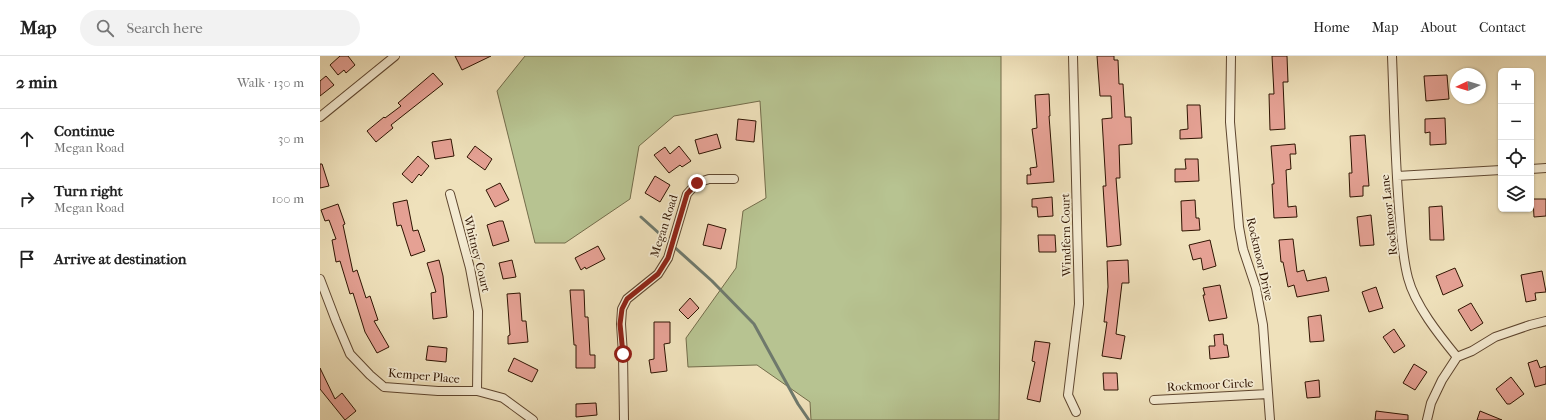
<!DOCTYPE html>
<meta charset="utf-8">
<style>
:root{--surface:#fff;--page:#f2f2f2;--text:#222;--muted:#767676;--line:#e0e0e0}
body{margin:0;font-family:"IM FELL French Canon",serif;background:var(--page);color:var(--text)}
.controls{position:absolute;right:12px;top:12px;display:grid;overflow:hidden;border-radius:6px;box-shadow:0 1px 3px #0004}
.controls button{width:36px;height:36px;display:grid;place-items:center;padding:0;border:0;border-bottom:1px solid var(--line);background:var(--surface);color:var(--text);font:20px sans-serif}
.compass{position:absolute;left:1130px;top:12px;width:36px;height:36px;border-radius:50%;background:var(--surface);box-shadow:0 1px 3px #0004;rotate:266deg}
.stop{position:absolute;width:12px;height:12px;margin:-9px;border:3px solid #8f2418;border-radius:50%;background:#fff}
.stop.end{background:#8f2418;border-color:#fff;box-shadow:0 1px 4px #0008}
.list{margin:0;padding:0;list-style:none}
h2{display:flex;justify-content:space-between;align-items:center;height:52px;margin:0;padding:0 16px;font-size:17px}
h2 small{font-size:13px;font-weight:400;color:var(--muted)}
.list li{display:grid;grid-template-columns:26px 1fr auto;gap:12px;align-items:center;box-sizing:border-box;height:60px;padding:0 16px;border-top:1px solid var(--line)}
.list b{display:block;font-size:15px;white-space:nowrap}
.list p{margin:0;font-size:13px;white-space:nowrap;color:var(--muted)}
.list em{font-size:13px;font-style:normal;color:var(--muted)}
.icon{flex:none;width:22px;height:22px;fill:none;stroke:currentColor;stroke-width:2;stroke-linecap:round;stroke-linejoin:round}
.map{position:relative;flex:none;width:1226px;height:364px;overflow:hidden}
header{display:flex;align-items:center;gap:24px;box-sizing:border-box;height:56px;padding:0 20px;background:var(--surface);border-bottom:1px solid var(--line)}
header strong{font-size:19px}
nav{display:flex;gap:22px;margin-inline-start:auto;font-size:14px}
.search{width:280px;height:36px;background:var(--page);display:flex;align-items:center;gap:10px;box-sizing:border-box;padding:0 14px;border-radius:22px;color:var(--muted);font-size:15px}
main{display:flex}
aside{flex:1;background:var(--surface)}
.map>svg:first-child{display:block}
.green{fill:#b7c391;stroke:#736c4a}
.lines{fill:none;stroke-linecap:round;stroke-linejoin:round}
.stream{stroke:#6f796c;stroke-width:3}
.building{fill:#e5a194;stroke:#2f1402}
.minor-casing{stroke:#5f4730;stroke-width:10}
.minor{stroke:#f5ecd3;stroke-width:8}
.route{stroke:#8f2418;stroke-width:5}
.labels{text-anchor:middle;stroke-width:3.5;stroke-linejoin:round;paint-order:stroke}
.street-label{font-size:12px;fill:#2f1402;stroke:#f5ecd3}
</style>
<header>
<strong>Map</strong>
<div class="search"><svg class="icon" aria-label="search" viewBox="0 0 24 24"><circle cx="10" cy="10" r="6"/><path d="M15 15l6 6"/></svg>Search here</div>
<nav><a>Home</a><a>Map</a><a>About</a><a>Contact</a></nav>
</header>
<main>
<aside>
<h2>2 min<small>Walk · 130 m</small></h2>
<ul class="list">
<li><svg class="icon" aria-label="ahead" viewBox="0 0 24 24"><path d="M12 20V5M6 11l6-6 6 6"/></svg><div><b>Continue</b><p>Megan Road</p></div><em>30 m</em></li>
<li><svg class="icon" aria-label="right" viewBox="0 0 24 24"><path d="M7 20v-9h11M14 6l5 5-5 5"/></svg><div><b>Turn right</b><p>Megan Road</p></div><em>100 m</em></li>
<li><svg class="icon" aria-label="arrive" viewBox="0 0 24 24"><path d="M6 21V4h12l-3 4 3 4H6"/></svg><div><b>Arrive at destination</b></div></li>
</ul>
</aside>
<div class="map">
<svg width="1226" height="364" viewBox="0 0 1226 364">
<rect width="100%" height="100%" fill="#efe1bb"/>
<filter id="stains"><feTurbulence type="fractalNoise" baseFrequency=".005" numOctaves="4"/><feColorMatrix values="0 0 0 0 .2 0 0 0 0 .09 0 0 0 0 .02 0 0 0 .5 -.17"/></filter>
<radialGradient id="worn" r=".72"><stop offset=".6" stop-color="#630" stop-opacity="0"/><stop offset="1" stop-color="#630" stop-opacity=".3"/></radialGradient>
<path class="green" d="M 205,0 L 681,0 L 681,164 L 679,364 L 491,364 L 490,346 L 437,309 L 368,311 L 366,282 L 416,212 L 423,155 L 446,142 L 440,45 L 354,60 L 319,90 L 310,143 L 245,187 L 215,187 L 177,35 Z"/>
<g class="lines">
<path class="stream" d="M 321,161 L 392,225 L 434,268 L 478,348 L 489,364"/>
</g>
<path class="building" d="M 20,0 L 28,0 L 35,9 L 26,17 L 24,14 L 18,19 L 10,9 Z
M 135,0 L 171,0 L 142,14 Z
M 777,0 L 794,0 L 794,4 L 798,4 L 799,28 L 803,28 L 805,61 L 811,61 L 812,88 L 799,89 L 800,122 L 796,122 L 801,189 L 787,191 L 783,130 L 786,130 L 782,63 L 792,62 L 791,40 L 780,40 Z
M 952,0 L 967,0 L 968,26 L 963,26 L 965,73 L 950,74 L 949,38 L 954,38 Z
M 113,17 L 123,28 L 71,69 L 73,72 L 56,86 L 47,75 L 64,61 L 65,62 L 81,50 L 78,47 Z
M 1127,19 L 1129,43 L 1106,45 L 1104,20 Z
M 6,20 L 14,29 L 0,40 L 0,25 Z
M 729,38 L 730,60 L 729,60 L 734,126 L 707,128 L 707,119 L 711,119 L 710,112 L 717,111 L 712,73 L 717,72 L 715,39 Z
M 867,49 L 880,49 L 882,82 L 860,83 L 860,74 L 868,73 Z
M 1125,62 L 1126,88 L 1110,89 L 1110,76 L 1105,77 L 1105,63 Z
M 418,63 L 436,65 L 434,86 L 416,84 Z
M 397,78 L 401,92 L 379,98 L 375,84 Z
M 1045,79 L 1049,130 L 1043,130 L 1043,140 L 1030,141 L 1029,117 L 1032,117 L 1030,80 Z
M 131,83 L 134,100 L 115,103 L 112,86 Z
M 975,88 L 976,98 L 970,98 L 971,113 L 966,114 L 968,151 L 976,150 L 977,161 L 954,162 L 952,128 L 954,128 L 951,90 Z
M 155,90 L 172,103 L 165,114 L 147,101 Z
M 359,90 L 371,105 L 362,111 L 360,109 L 349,117 L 334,99 L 345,91 L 350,98 Z
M 98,100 L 109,110 L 101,120 L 99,118 L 92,127 L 82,118 Z
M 865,103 L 878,103 L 879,125 L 855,126 L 855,113 L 866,113 Z
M 0,108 L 2,108 L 9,130 L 0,132 Z
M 335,120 L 350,129 L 340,146 L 325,137 Z
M 180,127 L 189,144 L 175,151 L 166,134 Z
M 732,141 L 733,160 L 718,161 L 717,151 L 712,151 L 712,143 Z
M 1213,143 L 1226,143 L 1226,160 L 1214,161 Z
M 87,144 L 93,175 L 98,174 L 105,195 L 91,200 L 81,169 L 77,170 L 73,147 Z
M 875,144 L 876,162 L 879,162 L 880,174 L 862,175 L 861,145 Z
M 18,148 L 25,168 L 23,169 L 33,216 L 37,214 L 46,242 L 50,240 L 58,264 L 54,265 L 69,291 L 57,297 L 45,276 L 33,237 L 30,238 L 20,205 L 16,206 L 12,184 L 16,183 L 9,164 L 5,165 L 1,154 Z
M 1122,150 L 1124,184 L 1110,184 L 1109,151 Z
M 1051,159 L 1054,189 L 1040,190 L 1037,161 Z
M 179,165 L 183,165 L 189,185 L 173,190 L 167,169 Z
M 388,168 L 406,173 L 401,193 L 383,189 Z
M 718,179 L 735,179 L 736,196 L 719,196 Z
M 973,183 L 977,216 L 984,214 L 987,225 L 1006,221 L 1009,235 L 977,241 L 974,229 L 968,231 L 963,206 L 961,206 L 959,184 Z
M 890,184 L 896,210 L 883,214 L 881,202 L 873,204 L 869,189 Z
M 278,190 L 285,203 L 266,213 L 265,211 L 261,214 L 255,202 Z
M 119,204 L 123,220 L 127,261 L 113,263 L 111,237 L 116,236 L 107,207 Z
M 192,204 L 196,221 L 183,223 L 179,207 Z
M 808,204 L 809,227 L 802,227 L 796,278 L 805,280 L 801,303 L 782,300 L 787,266 L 784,266 L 788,231 L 787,205 Z
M 1135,212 L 1143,230 L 1123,239 L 1116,220 Z
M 1222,215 L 1226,236 L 1215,237 L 1216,244 L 1206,246 L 1201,219 Z
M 900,229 L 907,262 L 889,265 L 883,239 L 885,239 L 883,232 Z
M 1056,231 L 1063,252 L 1049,256 L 1042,236 Z
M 250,234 L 264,234 L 265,261 L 268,261 L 270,299 L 275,299 L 275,312 L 256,312 L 256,289 L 254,289 Z
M 200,237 L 202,265 L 206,265 L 208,286 L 188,288 L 188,280 L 190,279 L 187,238 Z
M 370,242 L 379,252 L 368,263 L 359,254 Z
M 1151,247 L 1163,267 L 1151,275 L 1138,254 Z
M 1001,259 L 1004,285 L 990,286 L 988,261 Z
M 334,266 L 350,266 L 350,287 L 344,288 L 347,315 L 331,317 L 329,304 L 334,303 Z
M 1074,273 L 1085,290 L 1074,297 L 1063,281 Z
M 903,278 L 904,289 L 907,289 L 909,301 L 890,303 L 889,290 L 895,290 L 894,279 Z
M 715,285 L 730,287 L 720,346 L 707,343 L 715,306 L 712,305 Z
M 108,290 L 127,292 L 126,306 L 106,304 Z
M 194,302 L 218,314 L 212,326 L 188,315 Z
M 1217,304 L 1220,312 L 1226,310 L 1226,328 L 1215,331 L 1208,307 Z
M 1094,308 L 1107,316 L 1095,334 L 1083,327 Z
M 0,312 L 15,343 L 22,337 L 36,355 L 25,364 L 0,333 Z
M 783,317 L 797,317 L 798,334 L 784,334 Z
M 1191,321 L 1204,338 L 1190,348 L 1187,348 L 1176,333 Z
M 999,324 L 1000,341 L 987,342 L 985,326 Z
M 276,347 L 277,359 L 256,361 L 256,348 Z
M 1056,355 L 1088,359 L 1088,364 L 1055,364 Z
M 1160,355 L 1182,364 L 1157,364 Z"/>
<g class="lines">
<g class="minor-casing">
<path id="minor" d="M 753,0 L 759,248 L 748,339 L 756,356
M 911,0 L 910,66 L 919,171 L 923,193 L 936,232 L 943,269 L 950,364
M 1072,0 C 1074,51 1075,101 1079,152 C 1081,175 1082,199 1088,222 C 1095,249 1119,279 1137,301
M 0,61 L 75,0
M 1211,113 L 1226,112
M 1077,120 L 1181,114
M 130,138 L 150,212 L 158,255 L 157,335
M 0,223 L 16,265 L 30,298 L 50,319 L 64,331 L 118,335 L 157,335 L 183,342 L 213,364
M 834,344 L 948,338
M 304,364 L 303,298 L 301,268 L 302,253 L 307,243 L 338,218 L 348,202 L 367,138 L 377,127 L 389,123 L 414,123
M 1107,364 L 1111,347 L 1122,324 L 1137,301 L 1152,295 L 1175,281 L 1210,269 L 1226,265"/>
</g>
<use href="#minor" class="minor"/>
</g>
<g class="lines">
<path class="route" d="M 303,298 L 300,268 L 302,253 L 307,243 L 338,218 L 348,202 L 367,138 L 377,127"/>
</g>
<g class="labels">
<g class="street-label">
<text transform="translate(1069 159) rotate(-96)" y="4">Rockmoor Lane</text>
<text transform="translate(344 170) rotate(-72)" y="4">Megan Road</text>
<text transform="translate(746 179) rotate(-91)" y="4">Windfern Court</text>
<text transform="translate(157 198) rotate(76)" y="4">Whitney Court</text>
<text transform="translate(940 203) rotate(77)" y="4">Rockmoor Drive</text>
<text transform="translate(104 320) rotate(5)" y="4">Kemper Place</text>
<text transform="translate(890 329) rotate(-3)" y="4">Rockmoor Circle</text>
</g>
</g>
<rect width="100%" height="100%" filter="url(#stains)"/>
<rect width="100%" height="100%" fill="url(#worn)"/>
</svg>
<div class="controls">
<button>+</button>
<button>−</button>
<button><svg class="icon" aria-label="locate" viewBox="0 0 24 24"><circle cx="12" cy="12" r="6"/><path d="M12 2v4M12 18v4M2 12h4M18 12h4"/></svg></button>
<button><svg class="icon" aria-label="layers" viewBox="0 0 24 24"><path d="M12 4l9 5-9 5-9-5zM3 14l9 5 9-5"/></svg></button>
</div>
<svg class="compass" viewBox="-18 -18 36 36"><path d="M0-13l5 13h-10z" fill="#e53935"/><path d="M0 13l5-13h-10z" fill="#767676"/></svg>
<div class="stop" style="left:303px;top:298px"></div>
<div class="stop end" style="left:377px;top:127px"></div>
</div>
</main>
